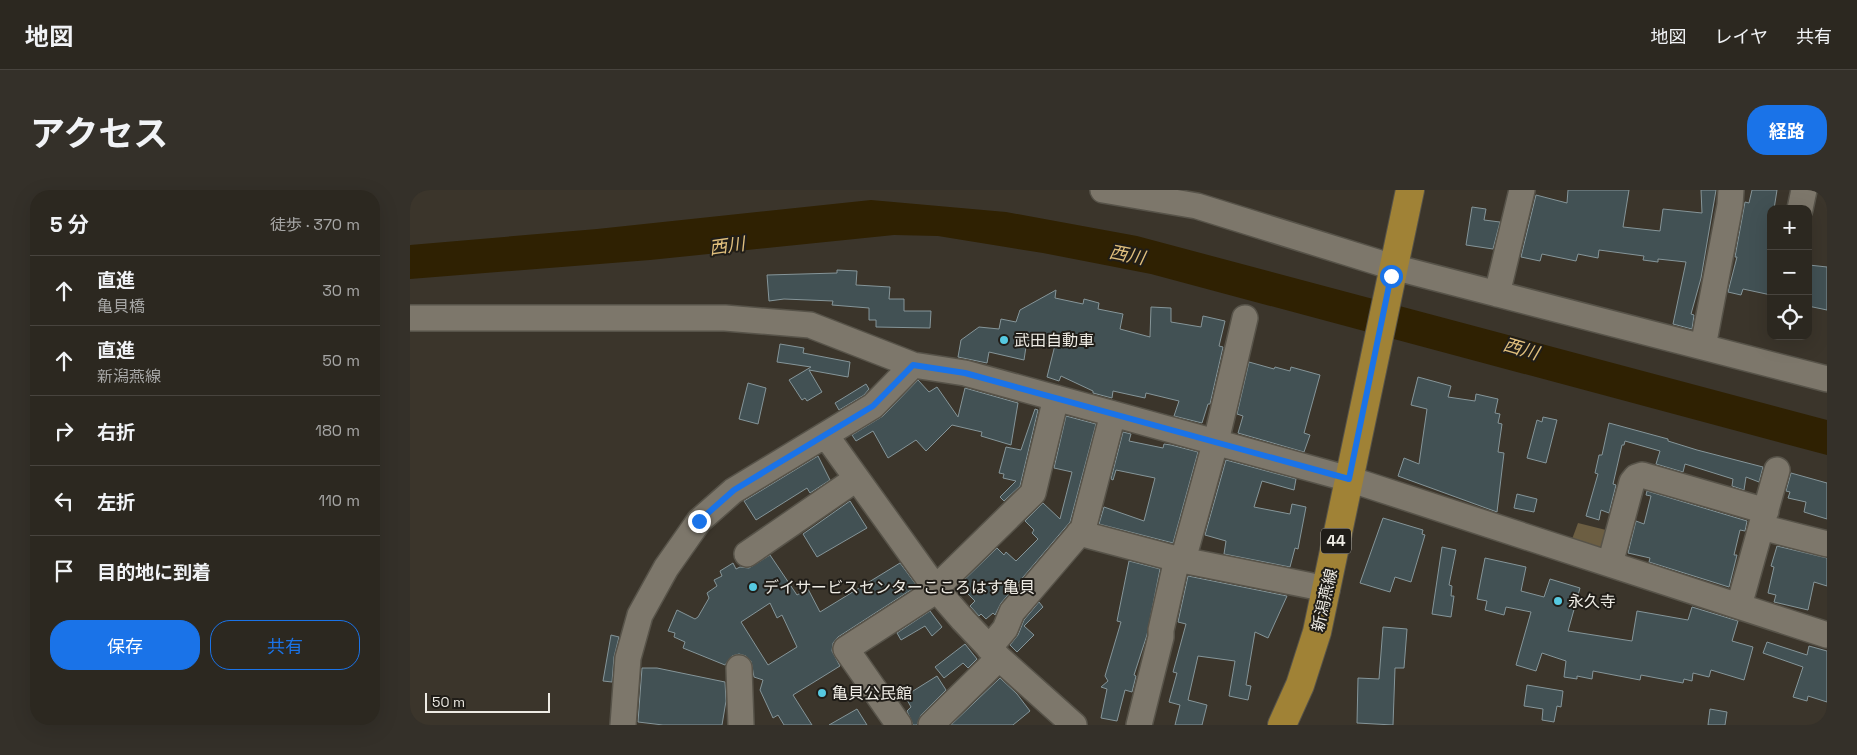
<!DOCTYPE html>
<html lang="ja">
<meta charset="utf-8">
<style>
:root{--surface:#2c2820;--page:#343029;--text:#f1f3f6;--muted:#a6a6a5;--line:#48443e;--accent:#1a73e8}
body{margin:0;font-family:"Space Grotesk","Noto Sans JP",sans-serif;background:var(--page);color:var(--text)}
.controls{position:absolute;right:15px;top:15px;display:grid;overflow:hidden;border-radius:10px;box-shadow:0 5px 20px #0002}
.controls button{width:45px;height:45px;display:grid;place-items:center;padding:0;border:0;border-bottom:1px solid var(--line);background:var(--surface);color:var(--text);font:25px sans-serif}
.scale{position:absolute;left:15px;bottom:12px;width:125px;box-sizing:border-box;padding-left:5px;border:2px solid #eeebe4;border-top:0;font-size:14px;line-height:18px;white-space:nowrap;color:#eeebe4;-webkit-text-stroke:4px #201d18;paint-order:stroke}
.stop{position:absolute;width:15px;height:15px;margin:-11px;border:4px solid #1a73e8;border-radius:50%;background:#fff}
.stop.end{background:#1a73e8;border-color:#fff;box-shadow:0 1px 5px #0008}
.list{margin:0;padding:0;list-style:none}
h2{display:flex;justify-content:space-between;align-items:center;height:65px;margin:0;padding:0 20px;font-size:21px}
h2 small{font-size:16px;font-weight:400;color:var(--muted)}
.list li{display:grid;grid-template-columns:32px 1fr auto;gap:15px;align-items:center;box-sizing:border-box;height:70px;padding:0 20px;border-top:1px solid var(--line)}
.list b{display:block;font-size:19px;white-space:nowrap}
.list p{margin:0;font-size:16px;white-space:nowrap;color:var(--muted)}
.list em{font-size:16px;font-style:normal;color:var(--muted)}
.actions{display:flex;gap:10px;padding:15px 20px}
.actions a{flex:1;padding:11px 0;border:1px solid var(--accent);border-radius:20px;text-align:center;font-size:18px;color:var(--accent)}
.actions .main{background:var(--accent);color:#fff}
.icon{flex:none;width:28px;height:28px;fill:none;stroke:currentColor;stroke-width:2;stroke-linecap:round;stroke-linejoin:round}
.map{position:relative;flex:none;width:1417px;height:535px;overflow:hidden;border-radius:20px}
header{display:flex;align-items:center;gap:30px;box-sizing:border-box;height:70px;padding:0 25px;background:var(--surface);border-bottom:1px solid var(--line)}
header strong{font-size:24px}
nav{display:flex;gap:28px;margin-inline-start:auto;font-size:18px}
.intro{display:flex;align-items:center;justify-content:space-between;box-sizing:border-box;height:120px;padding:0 30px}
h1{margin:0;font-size:35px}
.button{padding:12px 22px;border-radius:20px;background:var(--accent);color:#fff;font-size:18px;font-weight:700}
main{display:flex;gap:30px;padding:0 30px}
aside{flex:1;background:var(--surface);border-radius:20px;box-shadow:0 5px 20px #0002}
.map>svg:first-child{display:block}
.green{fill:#6c5e42}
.water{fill:#2f2102}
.building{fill:#425154;stroke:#859599;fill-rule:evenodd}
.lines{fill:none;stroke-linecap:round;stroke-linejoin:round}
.minor-casing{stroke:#575349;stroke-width:28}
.major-casing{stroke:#575349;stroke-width:30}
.minor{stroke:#7d776b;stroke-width:25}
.major{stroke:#a08236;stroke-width:28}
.route{stroke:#1a73e8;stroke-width:6}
.poi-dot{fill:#56c9e1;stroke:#201d18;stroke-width:2}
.labels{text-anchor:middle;stroke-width:4;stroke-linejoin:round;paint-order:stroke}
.shield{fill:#201d18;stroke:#b0ada7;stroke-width:1}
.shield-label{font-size:15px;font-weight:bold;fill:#eeebe4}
.poi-label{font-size:16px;fill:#eeebe4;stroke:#201d18;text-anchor:start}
.street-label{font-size:16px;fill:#eeebe4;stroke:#201d18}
.water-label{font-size:18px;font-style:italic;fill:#dfbe7c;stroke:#201d18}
</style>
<header>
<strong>地図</strong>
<nav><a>地図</a><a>レイヤ</a><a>共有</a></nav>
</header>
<div class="intro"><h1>アクセス</h1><a class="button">経路</a></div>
<main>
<aside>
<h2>5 分<small>徒歩 · 370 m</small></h2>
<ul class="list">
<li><svg class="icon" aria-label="ahead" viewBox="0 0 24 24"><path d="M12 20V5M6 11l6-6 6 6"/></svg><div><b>直進</b><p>亀貝橋</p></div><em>30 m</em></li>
<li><svg class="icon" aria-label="ahead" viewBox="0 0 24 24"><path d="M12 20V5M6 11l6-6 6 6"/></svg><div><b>直進</b><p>新潟燕線</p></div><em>50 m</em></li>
<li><svg class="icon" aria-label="right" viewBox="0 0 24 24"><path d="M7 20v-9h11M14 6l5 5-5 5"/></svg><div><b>右折</b></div><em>180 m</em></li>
<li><svg class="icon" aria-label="left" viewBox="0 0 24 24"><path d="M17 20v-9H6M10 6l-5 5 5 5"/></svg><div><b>左折</b></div><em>110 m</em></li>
<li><svg class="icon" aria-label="arrive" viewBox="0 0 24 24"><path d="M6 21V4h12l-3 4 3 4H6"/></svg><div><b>目的地に到着</b></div></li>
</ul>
<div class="actions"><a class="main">保存</a><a>共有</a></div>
</aside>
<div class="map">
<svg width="1417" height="535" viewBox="0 0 1417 535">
<rect width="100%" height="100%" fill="#3b352b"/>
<path class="green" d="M 1168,333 L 1196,340 L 1192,358 L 1188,360 L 1161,352 Z"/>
<path class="water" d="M 461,10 L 596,22 L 727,46 L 1417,230 L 1417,265 L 741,84 L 633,63 L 528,46 L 484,45 L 240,70 L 0,89 L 0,55 L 187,39 Z"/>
<path class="building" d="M 1158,0 L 1219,0 L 1213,37 L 1250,41 L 1253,19 L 1292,23 L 1291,0 L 1306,0 L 1291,88 L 1281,124 L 1284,125 L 1282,139 L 1263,134 L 1276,72 L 1248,69 L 1248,72 L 1233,70 L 1234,66 L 1189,60 L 1188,68 L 1168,64 L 1166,71 L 1132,64 L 1130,71 L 1111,67 L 1126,5 L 1157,13 Z
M 1342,0 L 1367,0 L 1364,19 L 1361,18 L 1361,105 L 1333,99 L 1331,105 L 1318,102 L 1327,67 L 1325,67 L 1335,12 L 1339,13 Z
M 1062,17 L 1076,19 L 1074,30 L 1090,32 L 1083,59 L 1056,55 Z
M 1399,75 L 1417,77 L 1417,120 L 1398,116 Z
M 427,80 L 447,81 L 446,95 L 480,97 L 479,109 L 494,109 L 494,121 L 521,121 L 520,138 L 466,137 L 466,130 L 459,130 L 459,118 L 422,115 L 423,111 L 374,109 L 359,111 L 357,85 L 427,83 Z
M 646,100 L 645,108 L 673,114 L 674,109 L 689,113 L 688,119 L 713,124 L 710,139 L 740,147 L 741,117 L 761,118 L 761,132 L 791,137 L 793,126 L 815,131 L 809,156 L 813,157 L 800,214 L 798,214 L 792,233 L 764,226 L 769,211 L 736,203 L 735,208 L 703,201 L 702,208 L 683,203 L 683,201 L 651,186 L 649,191 L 637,187 L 645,155 L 617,150 L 614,170 L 579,162 L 577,173 L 548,167 L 551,150 L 569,137 L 589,139 L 591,129 L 606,132 L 610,120 Z
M 370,154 L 394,158 L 393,163 L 440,172 L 438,187 L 399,180 L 412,202 L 397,211 L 395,208 L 392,210 L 379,190 L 401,177 L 367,172 Z
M 839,172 L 864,179 L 865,177 L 880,181 L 881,177 L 910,185 L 894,243 L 900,245 L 894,262 L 828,243 L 833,226 L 827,224 Z
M 1008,187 L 1041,196 L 1038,207 L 1065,211 L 1066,204 L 1088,209 L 1085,223 L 1090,224 L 1088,233 L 1092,234 L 1088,262 L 1094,263 L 1087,322 L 988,286 L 994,268 L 1009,274 L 1017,219 L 1001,215 Z
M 508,190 L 519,202 L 527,197 L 548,227 L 555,198 L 608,213 L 601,255 L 571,246 L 572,242 L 542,235 L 516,261 L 506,250 L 478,268 L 463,241 L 446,251 L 442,245 L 473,226 Z
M 338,193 L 356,198 L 348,234 L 329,229 Z
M 456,194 L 459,199 L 454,205 L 429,220 L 425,213 Z
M 625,219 L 628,220 L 610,296 L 594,311 L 590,307 L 606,291 L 593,288 L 594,284 L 589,283 L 596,257 L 611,260 Z
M 656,226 L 686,234 L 660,332 L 591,413 L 585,425 L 583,423 L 576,429 L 571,424 L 569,426 L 560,416 L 565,411 L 549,395 L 587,358 L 594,365 L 596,362 L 606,371 L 628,349 L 622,343 L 624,340 L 615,331 L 633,313 L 650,329 L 662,282 L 644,278 Z
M 1133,227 L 1147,230 L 1136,273 L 1117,268 L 1127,230 L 1132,232 Z
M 1199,233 L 1258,249 L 1258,251 L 1287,260 L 1353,277 L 1349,292 L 1336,287 L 1334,300 L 1322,296 L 1323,289 L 1275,274 L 1273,282 L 1246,274 L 1250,261 L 1215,251 L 1214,255 L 1212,255 L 1203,294 L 1206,295 L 1199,323 L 1191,320 L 1189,330 L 1176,326 L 1188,284 L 1185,283 L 1189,265 L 1192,265 Z
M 713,242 L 721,244 L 719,251 L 753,258 L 754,254 L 761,255 L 788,262 L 763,353 L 689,334 L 694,317 L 734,331 L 745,288 L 706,280 L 703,290 L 701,289 Z
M 408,266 L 420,290 L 400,303 L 397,298 L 346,330 L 334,311 Z
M 816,270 L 886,289 L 884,300 L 852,291 L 844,317 L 880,324 L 882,314 L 896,317 L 888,359 L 885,358 L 880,377 L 814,364 L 816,351 L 795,345 Z
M 1381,283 L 1417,293 L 1417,329 L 1394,322 L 1396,312 L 1378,308 L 1380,302 L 1376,301 Z
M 1237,301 L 1337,331 L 1335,341 L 1330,340 L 1324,365 L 1327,365 L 1319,397 L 1239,372 L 1240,368 L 1218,363 L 1226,331 L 1234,334 L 1241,306 L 1236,305 Z
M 1107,304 L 1127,309 L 1124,322 L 1104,318 Z
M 440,311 L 457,338 L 407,367 L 393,344 Z
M 973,328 L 1013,340 L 1012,344 L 1015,345 L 1001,392 L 985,387 L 980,402 L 950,393 Z
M 1367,356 L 1417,368 L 1417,396 L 1404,392 L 1398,420 L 1364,412 L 1366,405 L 1358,403 L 1364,377 L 1361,376 Z
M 1032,357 L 1046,360 L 1039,395 L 1042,396 L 1041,406 L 1044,406 L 1041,427 L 1022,424 Z
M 360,365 L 387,405 L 398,399 L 410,422 L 490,373 L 507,396 L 428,447 L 423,453 L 422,461 L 430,476 L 383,505 L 402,535 L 374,535 L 368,525 L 363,528 L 350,500 L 353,490 L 344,487 L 341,471 L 336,466 L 329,464 L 322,466 L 315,475 L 273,458 L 275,452 L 264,447 L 265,443 L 258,441 L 267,420 L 285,429 L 288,427 L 299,408 L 297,403 L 307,396 L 304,390 L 312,386 L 310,381 L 323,373 L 326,379 L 330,377 L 339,378 ZM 360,413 L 367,428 L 372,425 L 387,457 L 358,475 L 331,432 Z
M 1075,368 L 1116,377 L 1111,401 L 1134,407 L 1140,389 L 1170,398 L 1158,441 L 1222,451 L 1227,421 L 1278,430 L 1282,417 L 1328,431 L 1322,451 L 1343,457 L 1334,490 L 1301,480 L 1299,487 L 1283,483 L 1282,491 L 1274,489 L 1273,493 L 1231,485 L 1230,490 L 1183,481 L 1182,489 L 1167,486 L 1167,489 L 1154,487 L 1156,471 L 1132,463 L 1126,481 L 1106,475 L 1121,422 L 1096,417 L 1094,425 L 1075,420 L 1077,411 L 1067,409 Z
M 719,371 L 750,379 L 737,445 L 724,485 L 726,486 L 722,502 L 715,500 L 707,531 L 691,528 L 697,499 L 691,497 L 698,491 L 695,486 L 711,432 L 707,431 Z
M 778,386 L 877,406 L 858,448 L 845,442 L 836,495 L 841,496 L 838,510 L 819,506 L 825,471 L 788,466 L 778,510 L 797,515 L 792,535 L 765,535 L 770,515 L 759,512 L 767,483 L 763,482 L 776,434 L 768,432 Z
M 629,412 L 633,417 L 614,436 L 624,445 L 607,462 L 600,455 L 608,445 L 614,430 Z
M 520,421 L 532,437 L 522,446 L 515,436 L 491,450 L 487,443 Z
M 973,437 L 997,439 L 994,478 L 985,478 L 983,535 L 947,533 L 948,488 L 969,489 Z
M 201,445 L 209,447 L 204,467 L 202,492 L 193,491 Z
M 1357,452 L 1397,465 L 1399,456 L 1417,461 L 1417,512 L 1398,506 L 1397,511 L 1383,507 L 1393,477 L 1353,463 Z
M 555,454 L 567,469 L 558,478 L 553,473 L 534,488 L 525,477 Z
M 232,478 L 247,478 L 315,492 L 316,511 L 312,535 L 253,535 L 228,532 Z
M 527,486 L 536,500 L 511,525 L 507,535 L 503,535 L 497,521 L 501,517 L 495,506 Z
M 590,488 L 607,504 L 620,521 L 603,535 L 541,535 Z
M 1117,495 L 1153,501 L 1151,517 L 1147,516 L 1144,532 L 1132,530 L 1133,519 L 1114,516 Z
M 447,519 L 457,535 L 419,535 Z
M 1300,519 L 1317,522 L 1315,535 L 1298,535 Z"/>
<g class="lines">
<g class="minor-casing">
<path id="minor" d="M 693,0 L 787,16 L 983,77 L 1417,189
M 1390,19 L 1394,0
M 1087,104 L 1112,0
M 0,128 L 315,128 L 400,135 L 503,175 L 555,183 L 939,289 L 1417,445
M 1293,157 L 1320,15 L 1321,0
M 413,247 L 422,254 L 527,400 L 553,430 L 589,468 L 664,535
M 1351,337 L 1417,354
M 669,343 L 767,369 L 917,399
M 337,364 L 446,289
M 773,370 L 808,243 L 835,128
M 1200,374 L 1222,292 L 1226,287 L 1232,285 L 1356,321
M 1329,416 L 1367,280
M 579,458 L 595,439 L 602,422 L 673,339 L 703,224
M 329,478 L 331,535
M 213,535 L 218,468 L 230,425 L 256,378 L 289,331 L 323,301 L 463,216 L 503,175
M 489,535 L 436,459 L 527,400 L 535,389 L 623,303 L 646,208
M 521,535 L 589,468
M 729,535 L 751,447 L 751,440 L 767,369"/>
</g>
<g class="major-casing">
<path id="major" d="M 872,535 L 890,495 L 907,442 L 1000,0"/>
</g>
<use href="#minor" class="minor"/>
<use href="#major" class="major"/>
</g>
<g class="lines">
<path class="route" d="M 289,331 L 324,300 L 463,216 L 503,175 L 555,183 L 939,289 L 981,86"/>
</g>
<g class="poi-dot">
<circle cx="594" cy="150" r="5"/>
<circle cx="343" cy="397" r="5"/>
<circle cx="1148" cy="411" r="5"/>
<circle cx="412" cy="503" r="5"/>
</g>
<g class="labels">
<rect class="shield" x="911" y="338.5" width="30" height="25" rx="4"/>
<g class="shield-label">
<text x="926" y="356">44</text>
</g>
<g class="poi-label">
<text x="604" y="156">武田自動車</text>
<text x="353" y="403">デイサービスセンターこころはす亀貝</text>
<text x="1158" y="417">永久寺</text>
<text x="422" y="509">亀貝公民館</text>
</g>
<g class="street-label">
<text transform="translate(914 410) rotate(-77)" y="6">新潟燕線</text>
</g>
<g class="water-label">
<text transform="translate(317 56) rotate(-8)" y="6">西川</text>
<text transform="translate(717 65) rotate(11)" y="6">西川</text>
<text transform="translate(1111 159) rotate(16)" y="6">西川</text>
</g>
</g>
</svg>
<div class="controls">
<button>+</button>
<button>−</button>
<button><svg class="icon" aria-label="locate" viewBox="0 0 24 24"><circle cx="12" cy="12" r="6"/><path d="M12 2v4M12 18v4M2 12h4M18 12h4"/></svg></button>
</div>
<div class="scale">50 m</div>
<div class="stop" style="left:981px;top:86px"></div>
<div class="stop end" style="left:289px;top:331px"></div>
</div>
</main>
